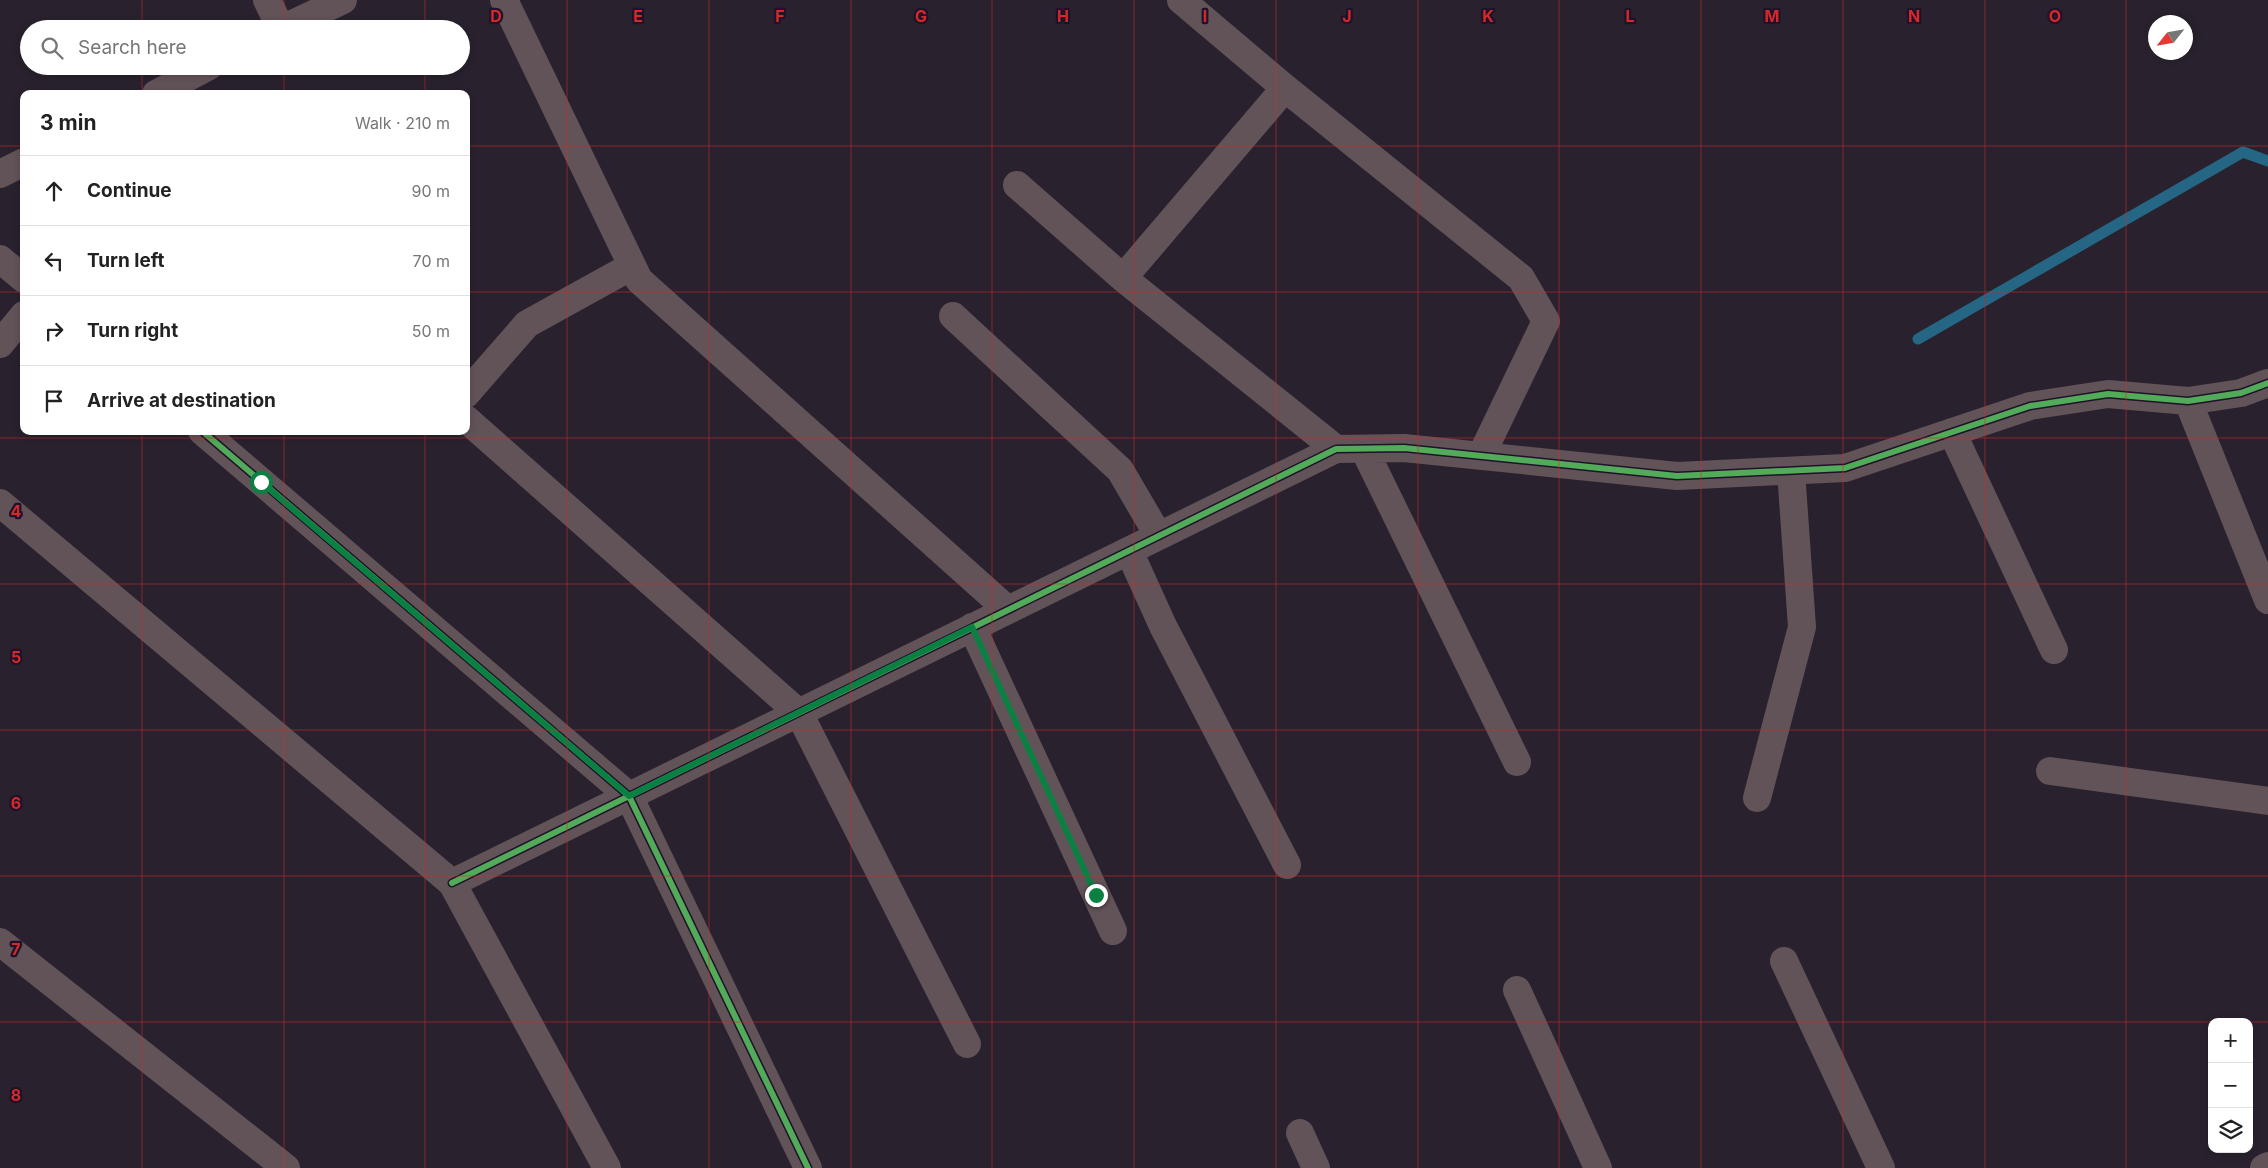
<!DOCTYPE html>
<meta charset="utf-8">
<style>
:root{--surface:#fff;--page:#f6f6f6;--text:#222;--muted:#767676;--line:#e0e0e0}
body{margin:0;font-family:Inter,sans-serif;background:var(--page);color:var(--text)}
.controls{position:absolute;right:15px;bottom:15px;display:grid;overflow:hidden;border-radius:10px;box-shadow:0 2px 8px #0003}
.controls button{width:45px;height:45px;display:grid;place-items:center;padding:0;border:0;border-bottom:1px solid var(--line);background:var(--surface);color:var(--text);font:25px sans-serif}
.compass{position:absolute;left:2148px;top:15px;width:45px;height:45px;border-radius:50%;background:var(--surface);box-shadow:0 2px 8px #0003;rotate:239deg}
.stop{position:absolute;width:15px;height:15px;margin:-11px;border:4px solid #0b8043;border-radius:50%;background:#fff}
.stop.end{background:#0b8043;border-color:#fff;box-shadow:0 1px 5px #0008}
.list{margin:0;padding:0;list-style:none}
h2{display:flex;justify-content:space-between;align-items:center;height:65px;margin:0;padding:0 20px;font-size:21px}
h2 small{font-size:16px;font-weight:400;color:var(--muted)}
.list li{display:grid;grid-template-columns:32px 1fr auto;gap:15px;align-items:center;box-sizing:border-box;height:70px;padding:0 20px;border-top:1px solid var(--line)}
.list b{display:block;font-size:19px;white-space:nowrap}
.list em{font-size:16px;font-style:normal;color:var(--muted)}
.icon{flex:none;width:28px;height:28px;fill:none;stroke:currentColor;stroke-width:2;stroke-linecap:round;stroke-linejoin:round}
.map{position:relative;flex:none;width:2268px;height:1168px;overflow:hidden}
.search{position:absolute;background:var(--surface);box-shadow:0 2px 8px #0003;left:20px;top:20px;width:450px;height:55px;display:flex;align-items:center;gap:12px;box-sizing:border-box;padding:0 18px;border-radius:28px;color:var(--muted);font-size:19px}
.panel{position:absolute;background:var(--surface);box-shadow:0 2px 8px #0003;left:20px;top:90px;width:450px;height:345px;border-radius:10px}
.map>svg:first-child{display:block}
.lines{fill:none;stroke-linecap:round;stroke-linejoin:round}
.stream{stroke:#256684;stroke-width:11}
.minor{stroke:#625359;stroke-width:28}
.cycleway-casing{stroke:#20122a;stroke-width:9}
.cycleway{stroke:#51ab58;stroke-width:6}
.route{stroke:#0b8043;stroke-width:6}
.grid{fill:none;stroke:#d62828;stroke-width:1;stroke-opacity:0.55}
.grid-label{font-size:16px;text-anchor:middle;font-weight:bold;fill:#d62828;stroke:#20122a;stroke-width:4.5;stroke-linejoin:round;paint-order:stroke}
</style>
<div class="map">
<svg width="2268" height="1168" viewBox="0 0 2268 1168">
<rect width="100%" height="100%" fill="#29222e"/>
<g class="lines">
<path class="stream" d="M 1918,339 L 2243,152 L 2268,161"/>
<path class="minor" d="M 267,0 L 281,29
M 504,0 L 639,280 L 1008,610
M 1181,0 L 1285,88 L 1521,278 L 1546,321 L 1481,456
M 282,29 L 343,0
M 156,94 L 209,66
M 0,174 L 24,162
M 1017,185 L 1123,278 L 1336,449
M 0,259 L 24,279
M 1123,278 L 1285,88
M 953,316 L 1120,470 L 1158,535
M 0,344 L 24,315
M 466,394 L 527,324 L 632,266
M 2188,401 L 2268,600
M 466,419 L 799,713 L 967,1044
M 202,431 L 629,796 L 808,1168
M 1952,432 L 2054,650
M 1364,449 L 1517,762
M 0,503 L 452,883 L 607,1168
M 1129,551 L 1163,626 L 1287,865
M 972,627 L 1113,931
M 2050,771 L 2268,801
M 1757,798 L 1802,627 L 1791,471
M 452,883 L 1336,449 L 1404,448 L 1677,476 L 1845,468 L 2030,406 L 2108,394 L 2188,401 L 2241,393 L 2268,383
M 0,942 L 286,1168
M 1784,961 L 1881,1168
M 1517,990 L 1598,1168
M 1300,1133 L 1316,1168
M 2264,1168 L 2268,1166"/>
<g class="cycleway-casing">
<path id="cycleway" d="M 202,431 L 629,796 L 808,1168
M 452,883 L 1336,449 L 1404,448 L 1677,476 L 1845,468 L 2030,406 L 2108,394 L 2188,401 L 2241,393 L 2268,383"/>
</g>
<use href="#cycleway" class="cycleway"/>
</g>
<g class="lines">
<path class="route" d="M 261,482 L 629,796 L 972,627 L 1096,895"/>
</g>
<path class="grid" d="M 142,0 L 142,29M 284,0 L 284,29M 425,0 L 425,29M 567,0 L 567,1168M 709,0 L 709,1168M 851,0 L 851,1168M 992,0 L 992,1168M 1134,0 L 1134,1168M 1276,0 L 1276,1168M 1418,0 L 1418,1168M 1559,0 L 1559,1168M 1701,0 L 1701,1168M 1843,0 L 1843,1168M 1985,0 L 1985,1168M 2126,0 L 2126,1168M 142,66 L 142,94M 284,66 L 284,94M 425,66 L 425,94M 0,146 L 24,146M 466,146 L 2268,146M 0,292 L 24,292M 466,292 L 2268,292M 142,431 L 142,1168M 284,431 L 284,1168M 425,431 L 425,1168M 0,438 L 2268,438M 0,584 L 2268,584M 0,730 L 2268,730M 0,876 L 2268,876M 0,1022 L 2212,1022M 2249,1022 L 2268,1022"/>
<g class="grid-label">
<text x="496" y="22">D</text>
<text x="638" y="22">E</text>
<text x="780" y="22">F</text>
<text x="921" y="22">G</text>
<text x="1063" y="22">H</text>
<text x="1205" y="22">I</text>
<text x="1347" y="22">J</text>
<text x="1488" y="22">K</text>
<text x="1630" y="22">L</text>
<text x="1772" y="22">M</text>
<text x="1914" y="22">N</text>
<text x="2055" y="22">O</text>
<text x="16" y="517">4</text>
<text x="16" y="663">5</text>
<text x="16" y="809">6</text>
<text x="16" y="955">7</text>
<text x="16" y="1101">8</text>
</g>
</svg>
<div class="controls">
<button>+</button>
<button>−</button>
<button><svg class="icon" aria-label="layers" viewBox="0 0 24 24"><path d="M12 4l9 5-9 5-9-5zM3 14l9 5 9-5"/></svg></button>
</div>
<svg class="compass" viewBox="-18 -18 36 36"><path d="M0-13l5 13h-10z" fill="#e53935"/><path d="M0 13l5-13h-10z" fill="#767676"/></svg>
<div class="stop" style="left:261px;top:482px"></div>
<div class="stop end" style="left:1096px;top:895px"></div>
<div class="search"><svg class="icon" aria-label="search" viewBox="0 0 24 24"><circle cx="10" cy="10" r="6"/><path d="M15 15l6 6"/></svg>Search here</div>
<section class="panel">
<h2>3 min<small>Walk · 210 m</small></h2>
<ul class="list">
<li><svg class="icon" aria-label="ahead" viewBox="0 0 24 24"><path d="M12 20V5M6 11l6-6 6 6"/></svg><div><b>Continue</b></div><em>90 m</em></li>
<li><svg class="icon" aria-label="left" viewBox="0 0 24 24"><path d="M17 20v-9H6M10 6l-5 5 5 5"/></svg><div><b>Turn left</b></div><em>70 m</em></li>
<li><svg class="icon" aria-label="right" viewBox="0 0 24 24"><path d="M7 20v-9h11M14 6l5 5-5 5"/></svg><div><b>Turn right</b></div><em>50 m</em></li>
<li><svg class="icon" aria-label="arrive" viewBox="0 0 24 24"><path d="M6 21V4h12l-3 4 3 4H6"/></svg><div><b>Arrive at destination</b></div></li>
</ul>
</section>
</div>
